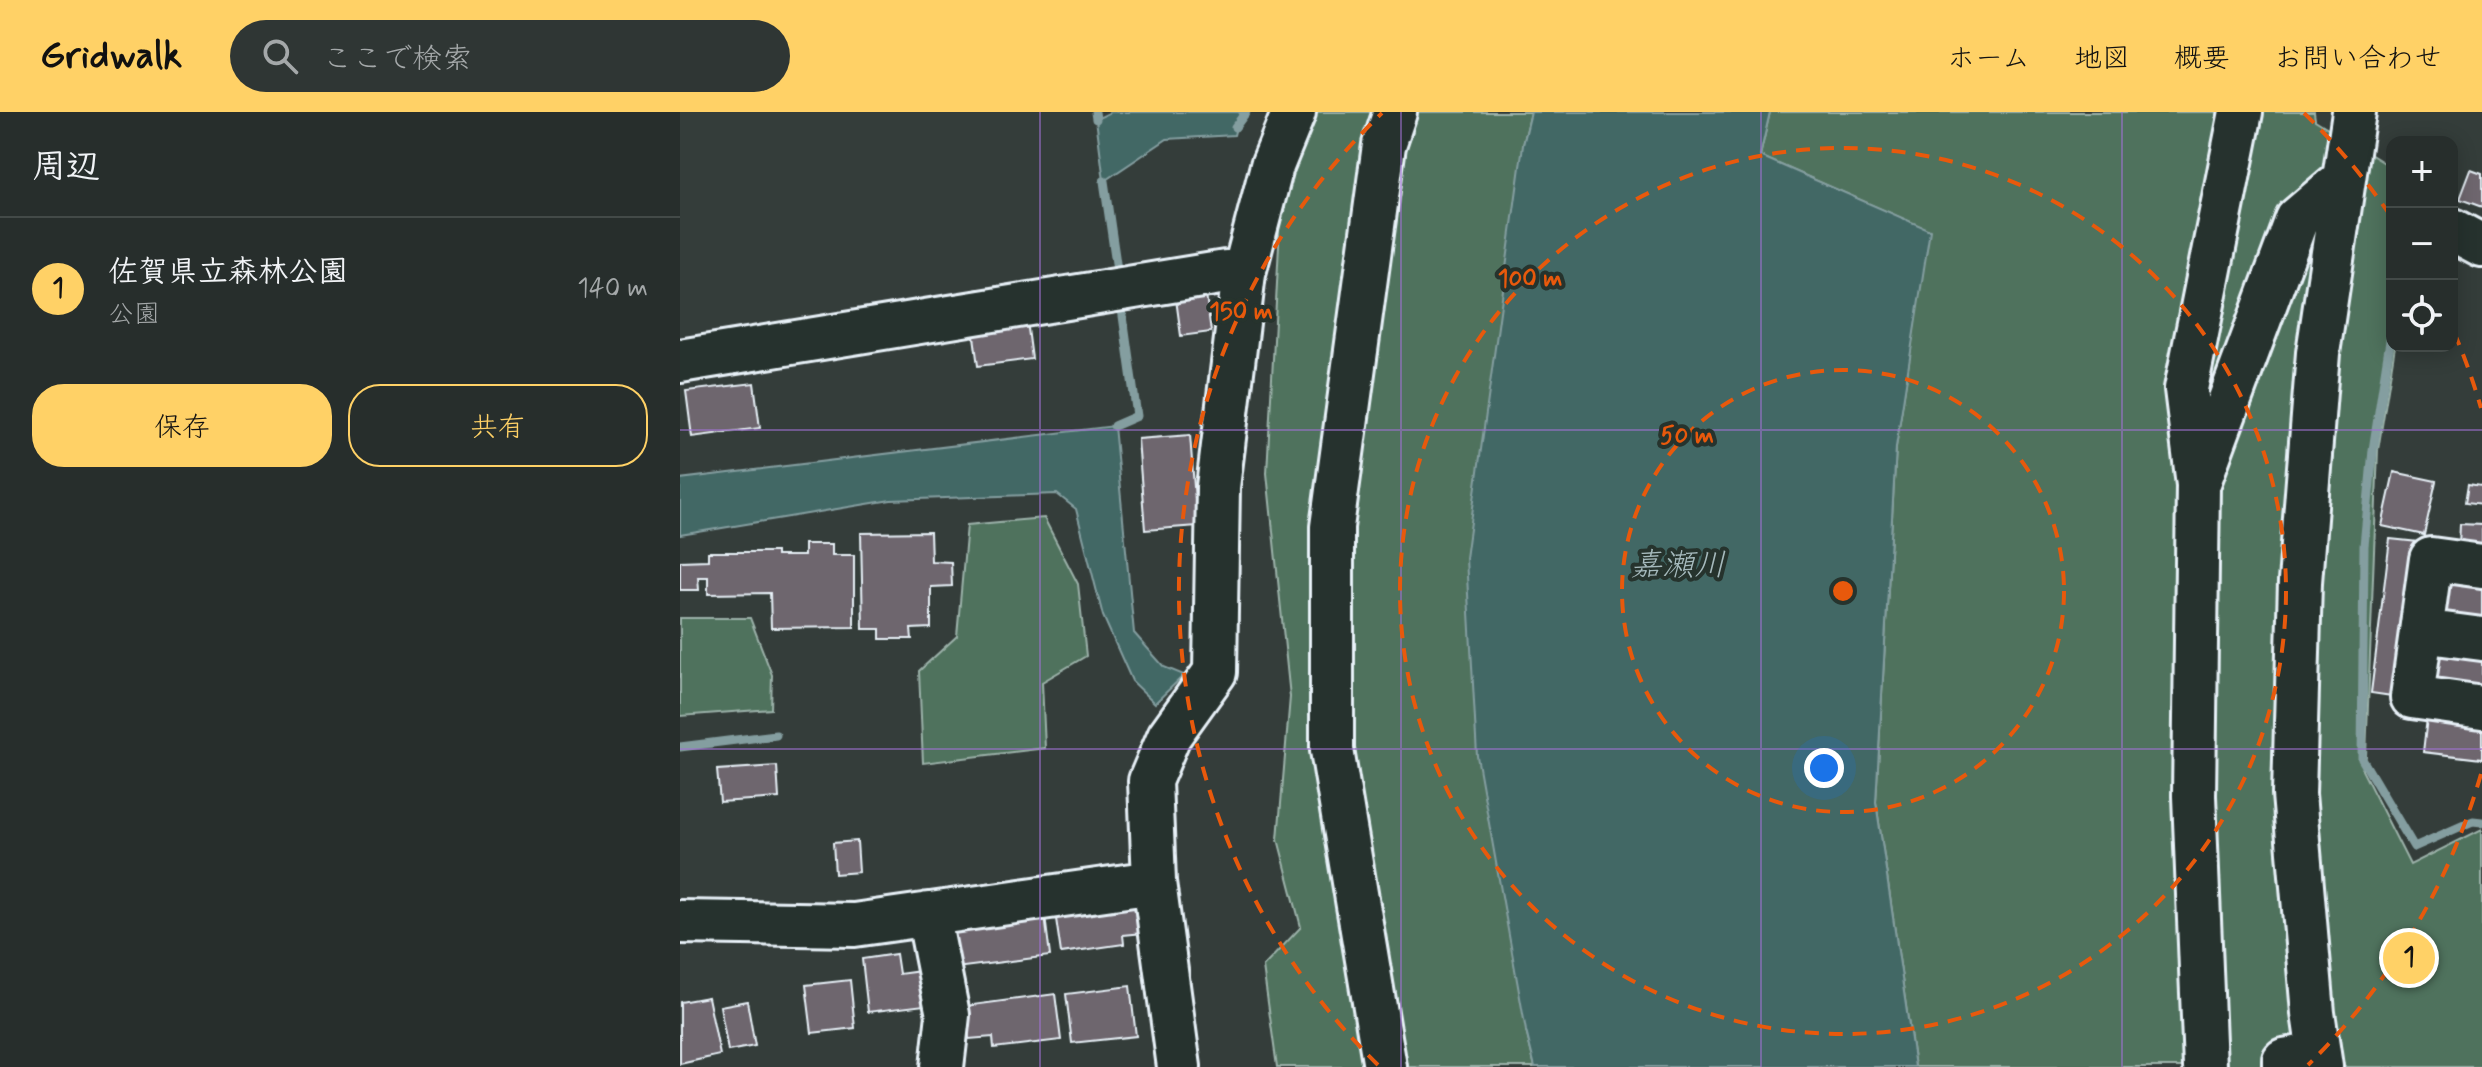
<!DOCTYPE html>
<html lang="ja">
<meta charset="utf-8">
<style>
:root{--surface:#272e2c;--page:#2f3634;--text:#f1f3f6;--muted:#a4a8a9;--line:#434a48;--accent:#ffd166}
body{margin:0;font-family:Mynerve,"Klee One",sans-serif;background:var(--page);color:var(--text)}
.controls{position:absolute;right:24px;top:24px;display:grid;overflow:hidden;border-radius:16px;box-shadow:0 4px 20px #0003}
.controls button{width:72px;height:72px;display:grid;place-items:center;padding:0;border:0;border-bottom:2px solid var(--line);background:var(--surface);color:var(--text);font:40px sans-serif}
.you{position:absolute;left:1144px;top:656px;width:28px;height:28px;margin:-20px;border:6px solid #fff;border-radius:50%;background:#1a73e8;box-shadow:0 0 0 12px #1a73e833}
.badge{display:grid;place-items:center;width:52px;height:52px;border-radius:50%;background:var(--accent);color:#111;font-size:26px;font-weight:700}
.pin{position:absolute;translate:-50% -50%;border:4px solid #fff;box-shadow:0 2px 8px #0006}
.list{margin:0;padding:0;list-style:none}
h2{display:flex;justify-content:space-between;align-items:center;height:104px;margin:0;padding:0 32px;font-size:34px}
h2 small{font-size:26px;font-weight:400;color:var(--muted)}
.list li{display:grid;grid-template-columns:52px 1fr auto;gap:24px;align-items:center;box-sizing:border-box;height:144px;padding:0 32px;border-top:2px solid var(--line)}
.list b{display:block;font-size:30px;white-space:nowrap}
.list p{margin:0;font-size:26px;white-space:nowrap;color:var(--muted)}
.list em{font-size:26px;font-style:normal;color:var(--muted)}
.actions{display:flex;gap:16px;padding:24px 32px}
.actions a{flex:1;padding:18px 0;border:2px solid var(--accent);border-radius:32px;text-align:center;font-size:28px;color:var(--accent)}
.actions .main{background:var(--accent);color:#111}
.icon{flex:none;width:44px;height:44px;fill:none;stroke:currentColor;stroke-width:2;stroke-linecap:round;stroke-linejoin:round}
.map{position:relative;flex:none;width:1802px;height:955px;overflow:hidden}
header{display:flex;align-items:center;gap:48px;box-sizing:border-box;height:112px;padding:0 40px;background:var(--accent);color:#111}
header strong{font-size:38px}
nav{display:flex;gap:44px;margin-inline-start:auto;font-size:28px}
.search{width:560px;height:72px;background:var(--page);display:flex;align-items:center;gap:20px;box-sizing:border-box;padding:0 28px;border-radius:44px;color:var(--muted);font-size:30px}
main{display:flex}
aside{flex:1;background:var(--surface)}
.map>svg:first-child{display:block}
.green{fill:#50725d;stroke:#9cb2aa;stroke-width:2}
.water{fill:#426765;stroke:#849ea0;stroke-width:2}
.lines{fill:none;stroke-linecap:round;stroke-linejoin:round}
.stream{stroke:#849ea0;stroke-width:9}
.building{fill:#6e666e;stroke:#e8f1f8;stroke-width:2}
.minor-casing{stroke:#e8f1f8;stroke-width:48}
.minor{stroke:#26332d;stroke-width:42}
.grid{fill:none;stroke:#a171d3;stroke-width:2;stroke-opacity:0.55}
.ring{fill:none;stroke:#e8590c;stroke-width:4;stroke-dasharray:14 10}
.labels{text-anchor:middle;stroke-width:8;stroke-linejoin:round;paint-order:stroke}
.water-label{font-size:32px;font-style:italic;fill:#a6babd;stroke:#26332d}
.centre{fill:#e8590c;stroke:#26332d;stroke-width:4}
.ring-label{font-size:24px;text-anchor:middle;font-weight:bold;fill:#e8590c;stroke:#26332d;stroke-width:8;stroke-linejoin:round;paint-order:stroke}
</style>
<header>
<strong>Gridwalk</strong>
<div class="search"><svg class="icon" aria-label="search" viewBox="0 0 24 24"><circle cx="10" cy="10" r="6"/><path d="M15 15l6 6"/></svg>ここで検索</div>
<nav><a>ホーム</a><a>地図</a><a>概要</a><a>お問い合わせ</a></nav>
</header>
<main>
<aside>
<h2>周辺<small></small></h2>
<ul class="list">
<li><span class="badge">1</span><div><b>佐賀県立森林公園</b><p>公園</p></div><em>140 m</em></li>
</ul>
<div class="actions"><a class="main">保存</a><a>共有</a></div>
</aside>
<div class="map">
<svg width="1802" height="955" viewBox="0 0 1802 955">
<rect width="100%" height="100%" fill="#343d3a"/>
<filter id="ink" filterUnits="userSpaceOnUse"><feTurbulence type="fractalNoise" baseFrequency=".0125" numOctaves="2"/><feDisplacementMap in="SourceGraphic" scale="16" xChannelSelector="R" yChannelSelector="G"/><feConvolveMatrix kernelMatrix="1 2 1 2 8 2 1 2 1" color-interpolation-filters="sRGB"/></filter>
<g filter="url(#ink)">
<path class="green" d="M 599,0 L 851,0 L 843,33 L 846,919 L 855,955 L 597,955 L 583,855 L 621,815 L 598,727 L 610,585 L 587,361 L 599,133 Z
M 1090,0 L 1634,0 L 1635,8 L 1706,52 L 1712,50 L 1712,234 L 1715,234 L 1698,338 L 1686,644 L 1682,658 L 1730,753 L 1802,717 L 1802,955 L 1235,955 L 1196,690 L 1216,335 L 1249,118 L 1080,44 Z
M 364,406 L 398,472 L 406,544 L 362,570 L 365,636 L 243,651 L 239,559 L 277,524 L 287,413 Z
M 0,506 L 70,506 L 92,563 L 91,597 L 0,604 Z"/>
<path class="water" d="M 431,0 L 560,0 L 554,23 L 487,27 L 424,69 L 416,7 Z
M 851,0 L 1090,0 L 1080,44 L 1250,118 L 1216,335 L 1196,690 L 1235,955 L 855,955 L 846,919 L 797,644 L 786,446 L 843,33 Z
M 434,314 L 454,521 L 484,555 L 504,563 L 475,591 L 452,569 L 423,504 L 396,397 L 377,382 L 211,388 L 0,423 L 0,367 Z"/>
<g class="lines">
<path class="stream" d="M 415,0 L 416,7
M 555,15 L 566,0
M 424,69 L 437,158
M 1712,216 L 1693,338 L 1684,434 L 1682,647 L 1734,735 L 1793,709 L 1802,710
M 434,314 L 457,304 L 442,197
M 0,635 L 96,623"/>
</g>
<path class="building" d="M 1791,58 L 1802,62 L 1802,95 L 1780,87 Z
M 526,183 L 531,220 L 501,224 L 496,187 Z
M 347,209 L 352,247 L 298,254 L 293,217 Z
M 74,271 L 80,316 L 12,325 L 6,279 Z
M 510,323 L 517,414 L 465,418 L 458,327 Z
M 1714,360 L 1756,369 L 1744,423 L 1702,414 Z
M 1788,373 L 1802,375 L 1802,393 L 1785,391 Z
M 1780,412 L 1802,413 L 1802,435 L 1779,434 Z
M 250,420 L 251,449 L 271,450 L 272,474 L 251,475 L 251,516 L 231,517 L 232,527 L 200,527 L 200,517 L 183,517 L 181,421 Z
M 1710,427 L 1738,430 L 1719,585 L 1691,581 Z
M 124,432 L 152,432 L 152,443 L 174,443 L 174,515 L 91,516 L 90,481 L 28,482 L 28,465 L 18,465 L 19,478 L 0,478 L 0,449 L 28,448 L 28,440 L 96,440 L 96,444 L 124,444 Z
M 1757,470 L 1802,475 L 1802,515 L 1752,508 Z
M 1760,535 L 1802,538 L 1802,575 L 1757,572 Z
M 1747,606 L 1802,613 L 1802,647 L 1743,640 Z
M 97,654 L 99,686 L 40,690 L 37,658 Z
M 177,729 L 179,760 L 155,762 L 153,731 Z
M 459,788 L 463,821 L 443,823 L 444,832 L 381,841 L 375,800 Z
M 365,804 L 370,844 L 276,856 L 271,816 Z
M 216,842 L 219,862 L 241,859 L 245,893 L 188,900 L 182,847 Z
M 170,868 L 175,916 L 132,921 L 126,873 Z
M 450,874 L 456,924 L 392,931 L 386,882 Z
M 375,882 L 381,928 L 314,936 L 313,925 L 289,927 L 285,894 Z
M 28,885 L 40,943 L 0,952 L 0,890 Z
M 67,889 L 75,934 L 48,939 L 40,894 Z"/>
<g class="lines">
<g class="minor-casing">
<path id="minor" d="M 1772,118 L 1802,134
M 0,249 L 546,160 L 564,161
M 1520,368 L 1617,107 L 1664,67
M 1802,454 L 1751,447 L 1732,585 L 1802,595
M 1741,519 L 1802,527
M 248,802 L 268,903 L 262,955
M 0,810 L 174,813 L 474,770
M 499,955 L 474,770 L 470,669 L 489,624 L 535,560 L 538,375 L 564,161 L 592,54 L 614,0
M 705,955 L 652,638 L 652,415 L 704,33 L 715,0
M 1525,955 L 1514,684 L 1518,373 L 1506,277 L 1561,0
M 1604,955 L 1604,948 L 1639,942
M 1641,955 L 1633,901 L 1614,682 L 1620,470 L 1638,241 L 1674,0"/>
</g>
<use href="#minor" class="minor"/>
</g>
</g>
<path class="grid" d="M 360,0 L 360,955M 721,0 L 721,955M 1081,0 L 1081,955M 1442,0 L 1442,955M 0,318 L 1802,318M 0,637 L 1802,637"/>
<g class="ring">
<circle cx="1163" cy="479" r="221"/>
<circle cx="1163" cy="479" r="443"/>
<path d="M1801 662A664 664 0 0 1 1628 953M698 953A664 664 0 0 1 702 1M1624 1A664 664 0 0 1 1710 103M1774 220A664 664 0 0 1 1801 296"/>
</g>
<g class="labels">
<g class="water-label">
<text x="998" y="463">嘉瀬川</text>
</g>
</g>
<circle cx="1163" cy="479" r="12" class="centre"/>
<g class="ring-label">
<text x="850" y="174">100 m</text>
<text x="561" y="207">150 m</text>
<text x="1007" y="331">50 m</text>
</g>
</svg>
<div class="controls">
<button>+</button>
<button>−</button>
<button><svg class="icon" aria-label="locate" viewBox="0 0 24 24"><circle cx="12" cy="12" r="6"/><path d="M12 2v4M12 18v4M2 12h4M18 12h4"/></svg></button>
</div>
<div class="you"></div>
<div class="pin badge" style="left:1729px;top:846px">1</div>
</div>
</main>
